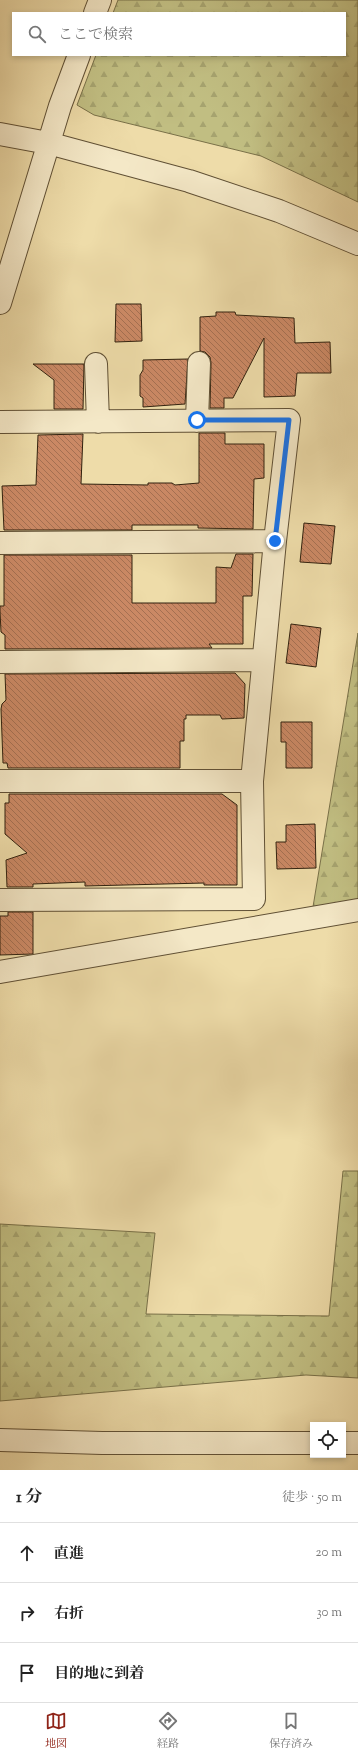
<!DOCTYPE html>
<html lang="ja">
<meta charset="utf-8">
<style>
:root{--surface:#fff;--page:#f2f2f2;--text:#222;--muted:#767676;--line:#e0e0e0;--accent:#8f2418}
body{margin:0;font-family:"Sorts Mill Goudy","Noto Serif JP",serif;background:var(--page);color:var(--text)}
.controls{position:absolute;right:12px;bottom:12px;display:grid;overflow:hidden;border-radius:0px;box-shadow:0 2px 6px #0003}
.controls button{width:36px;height:36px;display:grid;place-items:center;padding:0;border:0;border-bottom:1px solid var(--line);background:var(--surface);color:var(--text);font:20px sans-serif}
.stop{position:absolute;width:12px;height:12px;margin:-9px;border:3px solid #1a73e8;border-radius:50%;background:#fff}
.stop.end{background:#1a73e8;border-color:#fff;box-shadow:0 1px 4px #0008}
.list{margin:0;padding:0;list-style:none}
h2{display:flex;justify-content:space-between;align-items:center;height:52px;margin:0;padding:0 16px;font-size:17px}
h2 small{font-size:13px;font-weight:400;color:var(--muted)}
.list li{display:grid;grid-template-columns:26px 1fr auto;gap:12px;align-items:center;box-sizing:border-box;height:60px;padding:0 16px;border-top:1px solid var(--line)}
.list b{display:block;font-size:15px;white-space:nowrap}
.list em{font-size:13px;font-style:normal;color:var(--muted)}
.icon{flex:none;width:22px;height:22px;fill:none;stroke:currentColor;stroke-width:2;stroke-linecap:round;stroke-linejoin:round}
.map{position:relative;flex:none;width:358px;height:1470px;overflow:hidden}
.search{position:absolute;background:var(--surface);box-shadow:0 2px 6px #0003;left:12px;right:12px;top:12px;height:44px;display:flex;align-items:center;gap:10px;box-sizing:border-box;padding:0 14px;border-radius:0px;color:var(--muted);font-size:15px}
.sheet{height:232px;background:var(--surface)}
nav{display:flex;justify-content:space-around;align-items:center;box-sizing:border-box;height:56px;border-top:1px solid var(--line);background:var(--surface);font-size:11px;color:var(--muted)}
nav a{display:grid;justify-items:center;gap:2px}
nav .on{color:var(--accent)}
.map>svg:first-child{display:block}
.forest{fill:url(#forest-firs);stroke:#797048}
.building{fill:url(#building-back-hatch);stroke:#31210e}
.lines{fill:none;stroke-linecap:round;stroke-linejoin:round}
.minor-casing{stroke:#605035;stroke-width:24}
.minor{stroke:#f4e8c7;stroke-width:22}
.route{stroke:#1a73e8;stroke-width:5}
</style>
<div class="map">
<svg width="358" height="1470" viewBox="0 0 358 1470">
<defs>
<pattern id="forest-firs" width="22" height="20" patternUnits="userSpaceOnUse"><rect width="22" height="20" fill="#c1be82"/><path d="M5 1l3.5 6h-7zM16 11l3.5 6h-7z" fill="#a6a36f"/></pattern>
<pattern id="building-back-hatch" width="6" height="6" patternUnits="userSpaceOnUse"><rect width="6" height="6" fill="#cb8965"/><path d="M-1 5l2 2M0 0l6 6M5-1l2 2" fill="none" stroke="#a57052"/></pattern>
</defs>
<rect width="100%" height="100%" fill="#eedca9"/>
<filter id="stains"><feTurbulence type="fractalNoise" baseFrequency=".005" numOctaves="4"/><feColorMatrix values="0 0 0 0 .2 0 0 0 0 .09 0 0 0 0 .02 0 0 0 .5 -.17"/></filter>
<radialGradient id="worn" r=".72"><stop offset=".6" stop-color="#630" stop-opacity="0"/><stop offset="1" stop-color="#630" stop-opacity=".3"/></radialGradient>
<path class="forest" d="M 118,0 L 358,0 L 358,202 L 261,156 L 94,115 L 77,105 L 96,55 L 345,55 L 345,13 L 113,13 Z
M 358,633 L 358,905 L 312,913 Z
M 343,1171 L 358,1171 L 358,1378 L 306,1375 L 0,1401 L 0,1224 L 155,1233 L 146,1314 L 329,1316 Z"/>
<path class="building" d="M 116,304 L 141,304 L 142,341 L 115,342 Z
M 216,312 L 235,312 L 236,315 L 294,318 L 295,343 L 330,342 L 331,373 L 297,373 L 295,396 L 264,397 L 264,338 L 233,398 L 224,398 L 224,408 L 210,408 L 211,363 L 210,357 L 205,352 L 200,351 L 200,317 L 216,316 Z
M 188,359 L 185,404 L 143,407 L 143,398 L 140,396 L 140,375 L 143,370 L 143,360 Z
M 33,364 L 84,364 L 83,409 L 54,409 L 54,380 Z
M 199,433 L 225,433 L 225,444 L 264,444 L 264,478 L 254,479 L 253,529 L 198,528 L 198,525 L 132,525 L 132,530 L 4,530 L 2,486 L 36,485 L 38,435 L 83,434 L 81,484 L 148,485 L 148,483 L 172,483 L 175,485 L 199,483 Z
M 304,523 L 335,526 L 331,564 L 300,562 Z
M 236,554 L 253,554 L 252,596 L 243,596 L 243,644 L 209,644 L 212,648 L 5,649 L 5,635 L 1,632 L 0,611 L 0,606 L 4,606 L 4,555 L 132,555 L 132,603 L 216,603 L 216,567 L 231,568 Z
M 291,624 L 321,628 L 316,667 L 286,663 Z
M 235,673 L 245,684 L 244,718 L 222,719 L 220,715 L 186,715 L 186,719 L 184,719 L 184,741 L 180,741 L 180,768 L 8,768 L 7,763 L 3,763 L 1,709 L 2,704 L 6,700 L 5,674 Z
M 281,722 L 312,722 L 312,768 L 286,768 L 286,742 L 281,742 Z
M 9,794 L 222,794 L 237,805 L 237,885 L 204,885 L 204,883 L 85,886 L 85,882 L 33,884 L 33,887 L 7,887 L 6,860 L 27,853 L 5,834 L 5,803 L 9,803 Z
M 315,824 L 316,868 L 277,869 L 276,842 L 286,842 L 286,825 Z
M 8,912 L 33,912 L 33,954 L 0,955 L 0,916 L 8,916 Z"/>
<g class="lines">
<g class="minor-casing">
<path id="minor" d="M 95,13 L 100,0
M 0,134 L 48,143 L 189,181 L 279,211 L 358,244
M 0,303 L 60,106 L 79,55
M 96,364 L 98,422
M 197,421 L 199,363
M 0,422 L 289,420 L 275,541 L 252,781 L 254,899 L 0,900
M 0,543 L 275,541
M 0,662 L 263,660
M 0,781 L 252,781
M 0,972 L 358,910
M 0,1440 L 102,1443 L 313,1443
M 343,1443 L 358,1443"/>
</g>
<use href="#minor" class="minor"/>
</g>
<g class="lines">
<path class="route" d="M 197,420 L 289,420 L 275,541"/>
</g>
<rect width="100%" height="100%" filter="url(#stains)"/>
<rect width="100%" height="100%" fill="url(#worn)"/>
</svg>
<div class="controls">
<button><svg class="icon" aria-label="locate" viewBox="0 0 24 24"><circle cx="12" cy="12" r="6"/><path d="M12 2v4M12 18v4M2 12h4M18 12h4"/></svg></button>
</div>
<div class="stop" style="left:197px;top:420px"></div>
<div class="stop end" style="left:275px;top:541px"></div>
<div class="search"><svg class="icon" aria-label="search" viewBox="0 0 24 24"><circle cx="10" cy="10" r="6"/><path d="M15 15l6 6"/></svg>ここで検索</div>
</div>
<section class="sheet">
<h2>1 分<small>徒歩 · 50 m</small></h2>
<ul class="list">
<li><svg class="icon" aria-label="ahead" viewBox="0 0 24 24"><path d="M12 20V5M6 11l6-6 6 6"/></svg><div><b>直進</b></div><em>20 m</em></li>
<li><svg class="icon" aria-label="right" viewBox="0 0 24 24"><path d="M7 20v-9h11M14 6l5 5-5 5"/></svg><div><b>右折</b></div><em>30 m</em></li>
<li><svg class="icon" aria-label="arrive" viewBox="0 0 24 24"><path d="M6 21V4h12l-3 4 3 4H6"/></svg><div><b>目的地に到着</b></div></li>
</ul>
</section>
<nav>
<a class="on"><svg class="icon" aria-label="map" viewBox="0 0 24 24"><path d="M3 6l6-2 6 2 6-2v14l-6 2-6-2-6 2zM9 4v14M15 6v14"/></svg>地図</a>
<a><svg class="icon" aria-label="directions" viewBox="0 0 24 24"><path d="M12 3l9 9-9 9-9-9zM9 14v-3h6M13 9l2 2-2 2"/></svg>経路</a>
<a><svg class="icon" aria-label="saved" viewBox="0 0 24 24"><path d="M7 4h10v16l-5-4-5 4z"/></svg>保存済み</a>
</nav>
